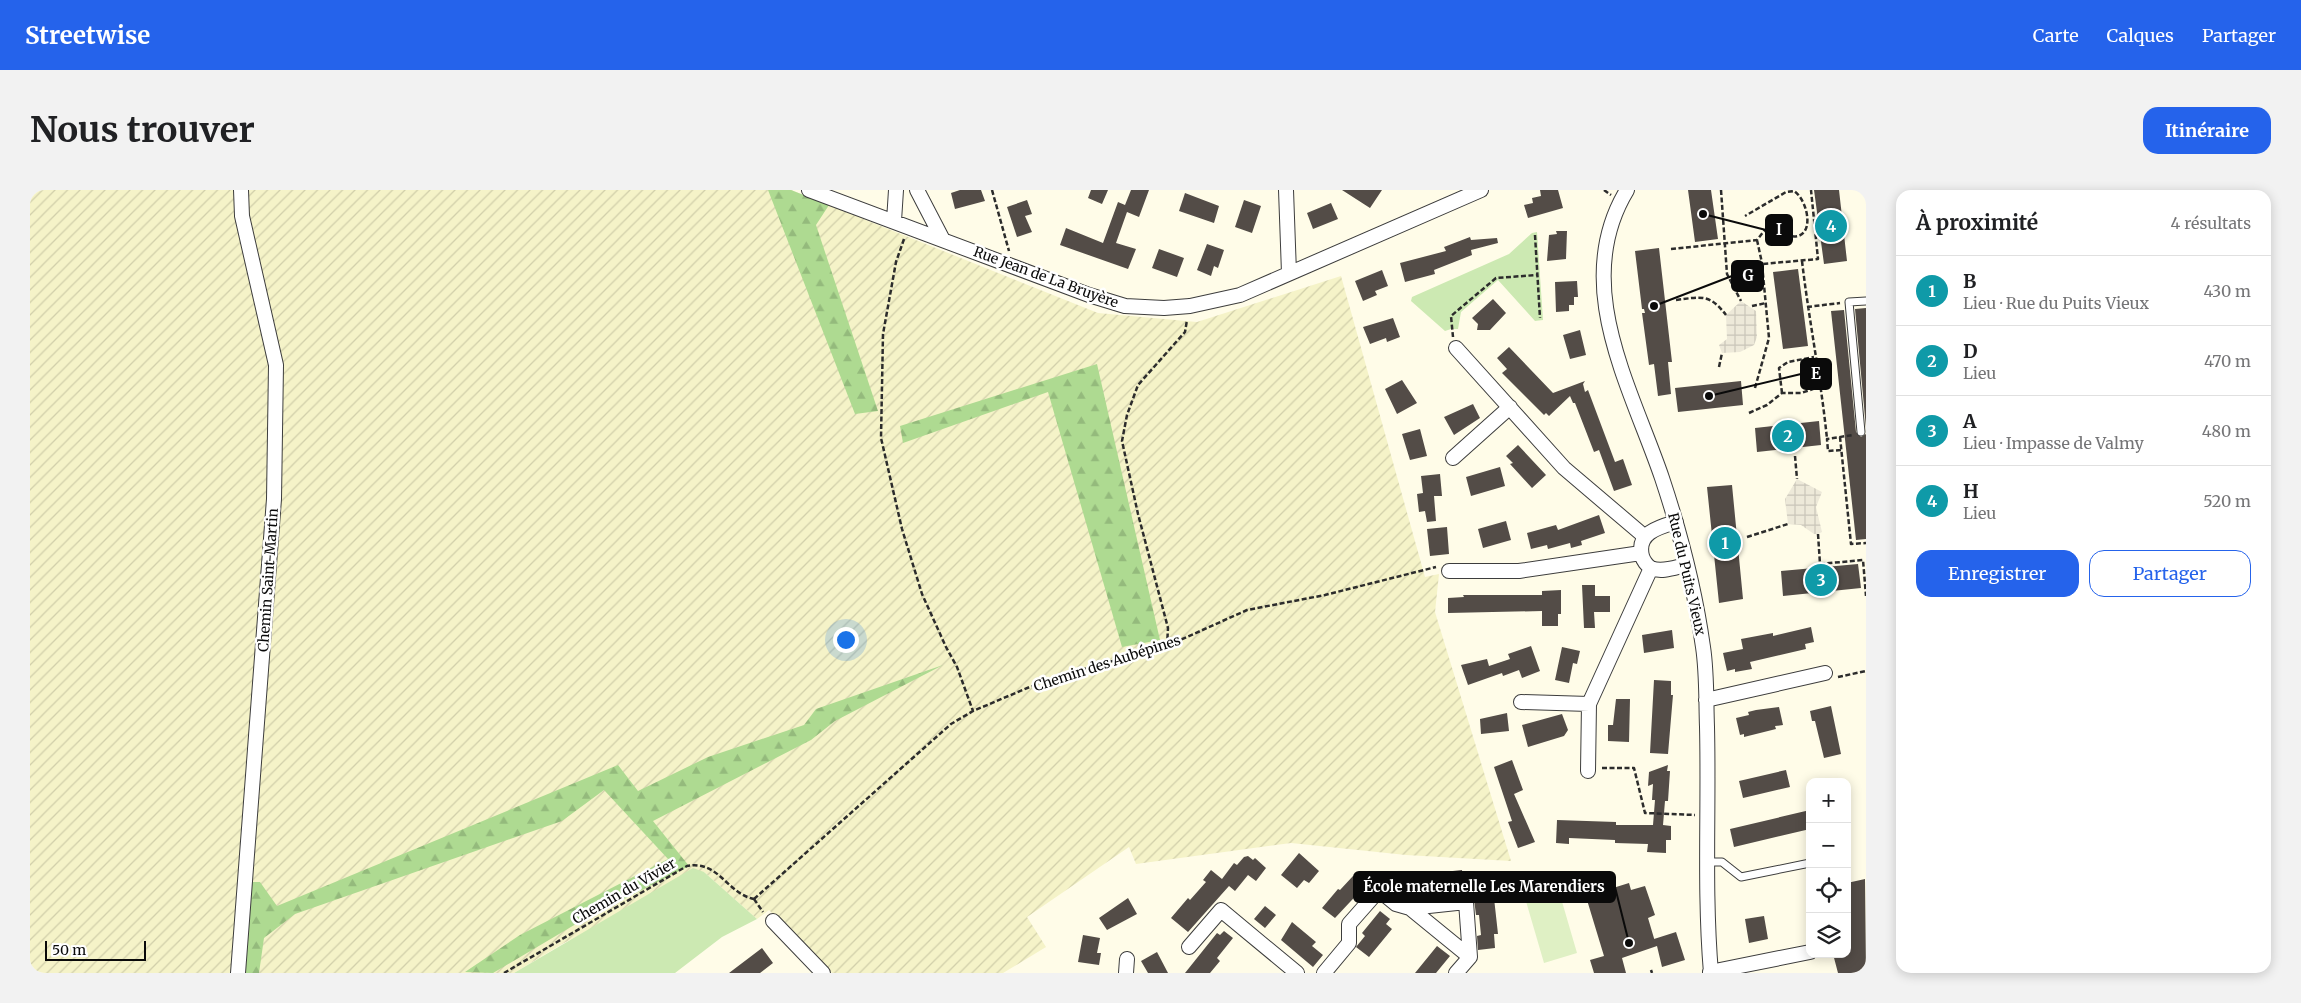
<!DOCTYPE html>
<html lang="fr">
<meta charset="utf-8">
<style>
:root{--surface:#fff;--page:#f2f2f2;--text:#202124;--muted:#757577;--line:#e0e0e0;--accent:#2563eb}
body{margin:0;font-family:Merriweather,serif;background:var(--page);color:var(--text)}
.controls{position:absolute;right:15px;bottom:15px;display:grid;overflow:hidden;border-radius:10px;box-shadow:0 2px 12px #0003}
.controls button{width:45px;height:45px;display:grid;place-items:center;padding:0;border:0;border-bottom:1px solid var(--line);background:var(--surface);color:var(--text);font:25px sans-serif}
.scale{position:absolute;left:15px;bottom:12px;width:101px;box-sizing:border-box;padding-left:5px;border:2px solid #0a0a0a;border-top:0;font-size:14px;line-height:18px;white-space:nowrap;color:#0a0a0a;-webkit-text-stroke:4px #fff;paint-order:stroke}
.you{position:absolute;left:815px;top:449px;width:18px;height:18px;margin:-12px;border:4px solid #fff;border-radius:50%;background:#1a73e8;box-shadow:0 0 0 8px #1a73e833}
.badge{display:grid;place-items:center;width:32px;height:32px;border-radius:50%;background:var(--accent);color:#fff;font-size:16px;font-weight:700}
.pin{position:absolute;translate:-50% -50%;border:2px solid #fff;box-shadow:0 1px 5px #0006}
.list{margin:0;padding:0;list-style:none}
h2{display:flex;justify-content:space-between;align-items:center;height:65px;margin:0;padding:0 20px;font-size:21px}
h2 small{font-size:16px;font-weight:400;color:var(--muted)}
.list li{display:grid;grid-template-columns:32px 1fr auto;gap:15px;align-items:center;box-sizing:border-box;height:70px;padding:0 20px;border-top:1px solid var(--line)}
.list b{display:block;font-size:19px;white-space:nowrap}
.list p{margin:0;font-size:16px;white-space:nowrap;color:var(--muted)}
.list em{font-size:16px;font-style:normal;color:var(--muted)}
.actions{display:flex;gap:10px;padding:15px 20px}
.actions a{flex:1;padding:11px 0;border:1px solid var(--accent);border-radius:15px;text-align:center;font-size:18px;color:var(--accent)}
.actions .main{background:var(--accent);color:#fff}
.icon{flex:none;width:28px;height:28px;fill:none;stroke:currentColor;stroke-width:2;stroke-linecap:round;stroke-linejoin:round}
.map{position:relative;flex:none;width:1836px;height:783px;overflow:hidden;border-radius:15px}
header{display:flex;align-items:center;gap:30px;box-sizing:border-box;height:70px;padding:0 25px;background:var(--accent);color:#fff}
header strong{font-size:24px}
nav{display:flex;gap:28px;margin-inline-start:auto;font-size:18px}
.intro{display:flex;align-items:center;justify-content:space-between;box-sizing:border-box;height:120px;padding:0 30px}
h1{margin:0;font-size:35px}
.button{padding:12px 22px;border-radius:15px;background:var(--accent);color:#fff;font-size:18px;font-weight:700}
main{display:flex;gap:30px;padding:0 30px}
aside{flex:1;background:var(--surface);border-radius:15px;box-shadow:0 2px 12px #0003}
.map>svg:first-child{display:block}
.farmland{fill:url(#farmland-furrows)}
.grass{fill:#cce9b2}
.forest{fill:url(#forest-firs)}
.pitch{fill:#dff0c4}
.plaza{fill:url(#plaza-grid)}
.building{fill:#534c47}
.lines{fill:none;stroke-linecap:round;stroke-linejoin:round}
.service-casing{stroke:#3d3d3d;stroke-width:9}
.minor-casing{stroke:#3d3d3d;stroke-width:16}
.path{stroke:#2c2c2c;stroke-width:2.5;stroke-dasharray:5 2.5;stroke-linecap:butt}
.service{stroke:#fff;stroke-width:7}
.minor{stroke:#fff;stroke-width:14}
.labels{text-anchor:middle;stroke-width:5;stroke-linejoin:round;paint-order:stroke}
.street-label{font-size:14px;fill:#0a0a0a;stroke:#fff}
.leader{fill:none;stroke:#0a0a0a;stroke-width:2}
.callout-dot{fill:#0a0a0a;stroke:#fff;stroke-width:2}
.callout{fill:#0a0a0a;stroke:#0a0a0a;stroke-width:2}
.callout-label{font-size:15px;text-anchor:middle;font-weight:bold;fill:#fff}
</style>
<header>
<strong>Streetwise</strong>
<nav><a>Carte</a><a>Calques</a><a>Partager</a></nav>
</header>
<div class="intro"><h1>Nous trouver</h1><a class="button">Itinéraire</a></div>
<main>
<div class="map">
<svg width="1836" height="783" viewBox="0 0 1836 783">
<defs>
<pattern id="farmland-furrows" width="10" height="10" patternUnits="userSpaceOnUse" patternTransform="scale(1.25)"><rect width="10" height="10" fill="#f5f3c8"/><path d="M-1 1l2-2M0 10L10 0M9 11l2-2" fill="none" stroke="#d1cfaa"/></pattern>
<pattern id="forest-firs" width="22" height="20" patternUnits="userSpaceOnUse" patternTransform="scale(1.25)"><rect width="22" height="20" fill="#aeda91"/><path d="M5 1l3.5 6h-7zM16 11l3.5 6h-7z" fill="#94ba7c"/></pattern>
<pattern id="plaza-grid" width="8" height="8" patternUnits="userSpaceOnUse" patternTransform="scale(1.25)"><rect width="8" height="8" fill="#ede9d9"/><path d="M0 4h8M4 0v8" fill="none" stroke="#cac6b9"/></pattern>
</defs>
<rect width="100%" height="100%" fill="#fffce8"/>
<path class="farmland" d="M 0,0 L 761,0 L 1068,123 L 1167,132 L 1311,86 L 1395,387 L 1409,384 L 1405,422 L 1481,671 L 1376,665 L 1261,653 L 1106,674 L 1099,657 L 997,727 L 1016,757 L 973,783 L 802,783 L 739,720 L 727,729 L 674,682 L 534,753 L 484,783 L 0,783 Z"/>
<path class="grass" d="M 1507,42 L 1513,130 L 1505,131 L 1468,90 L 1431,122 L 1428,139 L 1421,139 L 1415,141 L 1381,111 L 1382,107 L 1479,64 L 1502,43 Z
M 663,678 L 674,682 L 727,729 L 692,747 L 645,783 L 484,783 Z"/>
<path class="forest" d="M 738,0 L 761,0 L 799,15 L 786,35 L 848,221 L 825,224 Z
M 1067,174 L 1130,450 L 1092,457 L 1018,202 L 873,253 L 870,236 Z
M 913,475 L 805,531 L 781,550 L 623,631 L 659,676 L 551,731 L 463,783 L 435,782 L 490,745 L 638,669 L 574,600 L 532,631 L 265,724 L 234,748 L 229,783 L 214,783 L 220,692 L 230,692 L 247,716 L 588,575 L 608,601 L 678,567 L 774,535 L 786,519 Z"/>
<path class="pitch" d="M 1526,691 L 1547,763 L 1514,773 L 1493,701 Z"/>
<path class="plaza" d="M 1711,111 L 1726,121 L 1727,147 L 1724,155 L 1710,162 L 1692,163 L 1689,155 L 1697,149 L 1696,125 Z
M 1767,289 L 1792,302 L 1786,317 L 1792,342 L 1788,344 L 1784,344 L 1771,335 L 1758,334 L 1755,309 Z"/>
<path class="building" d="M 930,0 L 951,0 L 955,11 L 925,19 L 921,3 Z
M 1061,0 L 1078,0 L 1072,14 L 1058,8 Z
M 1101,0 L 1119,0 L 1109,27 L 1097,22 L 1086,53 L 1106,59 L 1098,79 L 1030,55 L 1036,38 L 1073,53 L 1088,12 L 1095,15 Z
M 1312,0 L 1352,0 L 1340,18 Z
M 1510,0 L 1528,0 L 1533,18 L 1498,28 L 1494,15 L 1503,13 L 1502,8 L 1511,6 Z
M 1658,0 L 1681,0 L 1688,49 L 1665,52 Z
M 1784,0 L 1809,0 L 1817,71 L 1794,74 Z
M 1155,3 L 1189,16 L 1184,33 L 1149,21 Z
M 997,10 L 1002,24 L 995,26 L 1002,42 L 987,47 L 977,17 Z
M 1214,10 L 1231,16 L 1222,43 L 1205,37 Z
M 1301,13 L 1308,29 L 1283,39 L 1277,23 Z
M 1526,41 L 1537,41 L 1536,69 L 1517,71 L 1519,45 L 1527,44 Z
M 1440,47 L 1441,50 L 1467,48 L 1468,53 L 1441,60 L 1442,65 L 1404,80 L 1405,84 L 1375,92 L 1370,73 L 1416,61 L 1414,57 Z
M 1177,54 L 1194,60 L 1188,78 L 1184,76 L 1181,86 L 1167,80 Z
M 1629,58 L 1642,172 L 1638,172 L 1641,204 L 1628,206 L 1624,174 L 1619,175 L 1612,123 L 1615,123 L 1614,119 L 1612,119 L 1605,61 Z
M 1129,59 L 1154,68 L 1147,87 L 1122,78 Z
M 1768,79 L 1778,156 L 1753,159 L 1743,82 Z
M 1352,80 L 1358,96 L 1345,101 L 1347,105 L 1333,111 L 1325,91 Z
M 1547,91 L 1548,107 L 1544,107 L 1544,115 L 1539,115 L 1539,121 L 1526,122 L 1525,92 Z
M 1463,109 L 1476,123 L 1460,140 L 1447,140 L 1448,134 L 1442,128 Z
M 1836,118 L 1836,238 L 1825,119 Z
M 1814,120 L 1826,242 L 1831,247 L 1836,244 L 1836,349 L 1826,350 L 1801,121 Z
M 1363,128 L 1370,147 L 1357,152 L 1356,148 L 1340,154 L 1333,137 Z
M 1550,140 L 1556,165 L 1540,169 L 1533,145 Z
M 1479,157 L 1523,203 L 1555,191 L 1553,194 L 1555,202 L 1558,200 L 1585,272 L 1593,269 L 1602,295 L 1584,301 L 1569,260 L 1564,262 L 1545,213 L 1543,213 L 1540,206 L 1519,226 L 1516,223 L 1514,225 L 1472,183 L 1477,179 L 1467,168 Z
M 1372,190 L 1387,213 L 1367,224 L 1355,199 Z
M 1711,191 L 1713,215 L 1648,222 L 1645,198 Z
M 1443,214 L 1450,228 L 1424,245 L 1414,227 Z
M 1789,231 L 1791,255 L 1727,262 L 1725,238 Z
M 1390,239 L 1397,266 L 1380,270 L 1372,244 Z
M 1488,255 L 1516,285 L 1502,298 L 1480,274 L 1483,273 L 1476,266 Z
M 1470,277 L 1475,296 L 1441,306 L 1436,287 Z
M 1410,284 L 1412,306 L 1404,306 L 1406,331 L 1397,332 L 1395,321 L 1389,322 L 1387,304 L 1393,303 L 1391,286 Z
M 1702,295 L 1713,409 L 1689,413 L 1677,297 Z
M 1569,325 L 1575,343 L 1551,351 L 1552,355 L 1541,358 L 1540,353 L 1518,359 L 1517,355 L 1501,359 L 1497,343 L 1526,335 L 1528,340 Z
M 1476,331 L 1481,350 L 1453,358 L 1448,339 Z
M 1417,337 L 1419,364 L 1400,366 L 1397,339 Z
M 1828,374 L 1831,398 L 1753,406 L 1751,381 Z
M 1552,395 L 1565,395 L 1565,406 L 1580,406 L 1580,422 L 1564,422 L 1565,438 L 1554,438 Z
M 1531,400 L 1531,424 L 1528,424 L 1528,436 L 1512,436 L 1512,421 L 1418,423 L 1418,408 L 1434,407 L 1433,405 L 1512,405 L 1512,401 Z
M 1781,437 L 1784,452 L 1775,454 L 1776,459 L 1720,472 L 1722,479 L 1705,482 L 1705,479 L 1697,481 L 1693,463 L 1713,459 L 1711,449 L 1743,443 L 1743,446 Z
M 1642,440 L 1644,458 L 1614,463 L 1612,445 Z
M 1501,456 L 1510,481 L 1492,488 L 1489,480 L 1473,486 L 1472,483 L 1438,495 L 1431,475 L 1457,469 L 1459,476 L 1480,469 L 1478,464 Z
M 1532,457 L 1550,461 L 1547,474 L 1543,473 L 1539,493 L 1525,490 Z
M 1624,490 L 1641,491 L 1641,505 L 1643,505 L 1638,564 L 1620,563 Z
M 1586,509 L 1600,509 L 1599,552 L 1578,551 L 1578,535 L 1583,535 Z
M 1801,516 L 1811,564 L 1794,568 L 1785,531 L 1782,531 L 1780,521 Z
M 1749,517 L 1753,535 L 1745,536 L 1746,539 L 1714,547 L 1714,544 L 1710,545 L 1706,528 L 1719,525 L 1718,522 L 1726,520 Z
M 1477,523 L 1479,541 L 1451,544 L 1450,529 Z
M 1532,524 L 1538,540 L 1534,546 L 1498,557 L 1492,535 Z
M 1482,570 L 1493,600 L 1484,604 L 1505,652 L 1488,658 L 1478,632 L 1482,631 L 1464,577 Z
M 1638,575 L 1637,581 L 1640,581 L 1638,611 L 1635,611 L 1633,635 L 1641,636 L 1641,650 L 1636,650 L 1636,663 L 1617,662 L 1618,654 L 1585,653 L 1585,650 L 1539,648 L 1539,654 L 1526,653 L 1527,630 L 1586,632 L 1586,635 L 1623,635 L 1625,610 L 1622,610 L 1623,594 L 1618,596 L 1619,582 Z
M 1756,580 L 1760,597 L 1713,608 L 1709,591 Z
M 1780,620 L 1780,639 L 1704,657 L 1700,639 Z
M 1269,663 L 1289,681 L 1279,693 L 1274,690 L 1267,698 L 1251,685 Z
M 1218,666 L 1223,670 L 1225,668 L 1236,678 L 1226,691 L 1218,685 L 1205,701 L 1199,696 L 1158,742 L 1141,728 L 1158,708 L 1160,710 L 1176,692 L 1173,690 L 1181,680 L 1192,689 L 1204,673 L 1207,675 L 1214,667 Z
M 1432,680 L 1434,701 L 1380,706 L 1379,690 L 1405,688 L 1404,683 Z
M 1323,686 L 1335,696 L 1305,728 L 1292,718 L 1308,699 L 1310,700 Z
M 1835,689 L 1836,783 L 1808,783 L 1803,764 L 1817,764 L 1817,693 Z
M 1599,693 L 1601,700 L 1615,696 L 1625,725 L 1618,728 L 1626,755 L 1624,749 L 1646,742 L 1655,770 L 1632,777 L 1627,756 L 1592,768 L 1596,783 L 1564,783 L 1560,770 L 1574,766 L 1557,710 L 1571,706 L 1570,702 Z
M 1463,699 L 1468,744 L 1464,744 L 1465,758 L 1448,760 L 1447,746 L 1451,745 L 1449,725 L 1446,725 L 1443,701 Z
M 1098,708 L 1107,724 L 1077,740 L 1069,728 Z
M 1235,716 L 1246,725 L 1235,738 L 1224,729 Z
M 1350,721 L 1360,729 L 1356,734 L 1362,739 L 1339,767 L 1326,757 L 1335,746 L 1332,743 Z
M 1734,726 L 1738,749 L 1719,753 L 1715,729 Z
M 1262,732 L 1286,752 L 1282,756 L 1293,765 L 1283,777 L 1251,750 Z
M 1194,741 L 1203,748 L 1187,768 L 1190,771 L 1180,783 L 1155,783 L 1187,743 L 1190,745 Z
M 1053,745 L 1070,748 L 1067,763 L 1071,763 L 1069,775 L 1048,772 Z
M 1407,756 L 1420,766 L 1406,783 L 1385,783 Z
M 732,758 L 743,773 L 730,783 L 699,783 Z
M 1127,762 L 1138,783 L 1118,783 L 1111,771 Z"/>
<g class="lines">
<g class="service-casing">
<path id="service" d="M 1831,242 L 1819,112 L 1836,111
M 1676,672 L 1692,672 L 1711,687 L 1780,673"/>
</g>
<g class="minor-casing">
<path id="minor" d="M 779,0 L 1059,105 L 1095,116 L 1134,118 L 1160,116 L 1210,105 L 1451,0
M 887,0 L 913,50
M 1256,0 L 1259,83
M 1597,0 C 1540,94 1601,197 1632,288 C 1650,342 1665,400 1673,457 C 1677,483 1676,511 1677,537 C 1679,619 1674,701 1681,783
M 864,31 L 866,0
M 1426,158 L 1534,278 L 1614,346
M 1423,268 L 1480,217
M 1646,332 C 1629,337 1606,343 1612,366 C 1613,370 1617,376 1621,378 C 1632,383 1646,377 1656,375
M 1419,381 L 1489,381 L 1611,363
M 1676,510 L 1795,483
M 1491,512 L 1559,514
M 1558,581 L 1559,514 L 1621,378
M 1380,718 L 1436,712 L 1440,767
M 743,731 L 793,783
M 1159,757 L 1191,720 L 1267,783
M 1680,782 L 1780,762
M 208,783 L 244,309 L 246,175 L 212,26 L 211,0
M 1096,783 L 1097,769
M 1294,783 L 1319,753 L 1319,734 L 1349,700 L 1366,714 L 1380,718 L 1440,767 L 1426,783"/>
</g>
<path class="path" d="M 962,0 L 979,61
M 1574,0 L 1581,5
M 1691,0 L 1697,84 L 1711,111
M 1505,45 L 1510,128
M 874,49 L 866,72 L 853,144 L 851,248 L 872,339 L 892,404 L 916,457 L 927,477 L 943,521
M 1727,50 L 1732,73
M 1641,59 L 1727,50 L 1734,41 L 1741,39 C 1747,41 1754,45 1760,46 C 1786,51 1779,11 1764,1 L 1756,2 L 1715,26
M 1772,71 C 1779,131 1791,189 1797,249
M 1646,110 C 1671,107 1679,103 1696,125
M 1722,116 L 1736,113
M 1777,117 L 1810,113
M 1423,147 L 1421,126 L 1466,88 L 1507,85
M 1689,177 L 1692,163
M 1725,198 L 1739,148 L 1732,74 L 1788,69 L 1781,0
M 1752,203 L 1749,178 L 1758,172 L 1784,167
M 1719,223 L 1737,215 L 1752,203 L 1771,203 L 1792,196
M 1810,247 L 1821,354 L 1836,353
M 1811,260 L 1798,261 L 1797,249 L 1823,245
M 1765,266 L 1767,289
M 1788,344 L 1790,374 L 1833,370 L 1836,406
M 1717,347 L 1758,334
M 1137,456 L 1138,438 L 1108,324 L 1092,251 L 1097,225 L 1108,195 L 1155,142 L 1157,130
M 1808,487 L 1836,481
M 1572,578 L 1604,578 L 1615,623 L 1665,625
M 724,709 L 921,534 L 943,521 L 1021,488 L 1137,456 L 1217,420 L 1295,405 L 1406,377
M 724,709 L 733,722
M 1621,780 L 1622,783
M 474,783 L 657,676 C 689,670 696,703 724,709"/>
<use href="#service" class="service"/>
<use href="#minor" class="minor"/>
</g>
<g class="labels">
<g class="street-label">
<text transform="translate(1016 87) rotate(20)" y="5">Rue Jean de La Bruyère</text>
<text transform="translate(1657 384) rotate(77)" y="5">Rue du Puits Vieux</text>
<text transform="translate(238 390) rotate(-86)" y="5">Chemin Saint-Martin</text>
<text transform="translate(1077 473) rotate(-18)" y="5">Chemin des Aubépines</text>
<text transform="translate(594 701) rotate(-30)" y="5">Chemin du Vivier</text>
</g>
</g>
<path class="leader" d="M1673 24L1736 40M1624 116L1702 86M1679 206L1771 184M1599 753L1585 697"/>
<g class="callout-dot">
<circle cx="1673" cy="24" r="5"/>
<circle cx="1624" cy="116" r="5"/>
<circle cx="1679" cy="206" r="5"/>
<circle cx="1599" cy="753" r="5"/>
</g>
<g class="callout">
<rect x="1736" y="25" width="26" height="30" rx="5"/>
<rect x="1702" y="71" width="31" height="30" rx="5"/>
<rect x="1771" y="169" width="30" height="30" rx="5"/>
<rect x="1324" y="682" width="261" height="30" rx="5"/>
</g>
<g class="callout-label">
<text x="1749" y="45">I</text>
<text x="1718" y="91">G</text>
<text x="1786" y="189">E</text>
<text x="1454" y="702">École maternelle Les Marendiers</text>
</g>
</svg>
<div class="controls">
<button>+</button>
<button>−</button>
<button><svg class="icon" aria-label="locate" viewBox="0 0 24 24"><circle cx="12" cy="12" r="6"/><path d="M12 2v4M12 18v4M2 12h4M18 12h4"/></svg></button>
<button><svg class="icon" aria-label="layers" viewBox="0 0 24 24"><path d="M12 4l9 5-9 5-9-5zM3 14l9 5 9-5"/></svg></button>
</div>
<div class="scale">50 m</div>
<div class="you"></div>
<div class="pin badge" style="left:1695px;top:353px;background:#0f9aa8">1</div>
<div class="pin badge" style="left:1758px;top:246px;background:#0f9aa8">2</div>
<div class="pin badge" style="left:1791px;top:390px;background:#0f9aa8">3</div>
<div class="pin badge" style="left:1801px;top:36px;background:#0f9aa8">4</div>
</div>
<aside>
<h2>À proximité<small>4 résultats</small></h2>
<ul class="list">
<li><span class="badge" style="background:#0f9aa8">1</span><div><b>B</b><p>Lieu · Rue du Puits Vieux</p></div><em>430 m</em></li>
<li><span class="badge" style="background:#0f9aa8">2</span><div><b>D</b><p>Lieu</p></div><em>470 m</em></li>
<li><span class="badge" style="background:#0f9aa8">3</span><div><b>A</b><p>Lieu · Impasse de Valmy</p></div><em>480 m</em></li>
<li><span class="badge" style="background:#0f9aa8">4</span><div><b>H</b><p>Lieu</p></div><em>520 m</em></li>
</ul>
<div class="actions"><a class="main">Enregistrer</a><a>Partager</a></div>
</aside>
</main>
